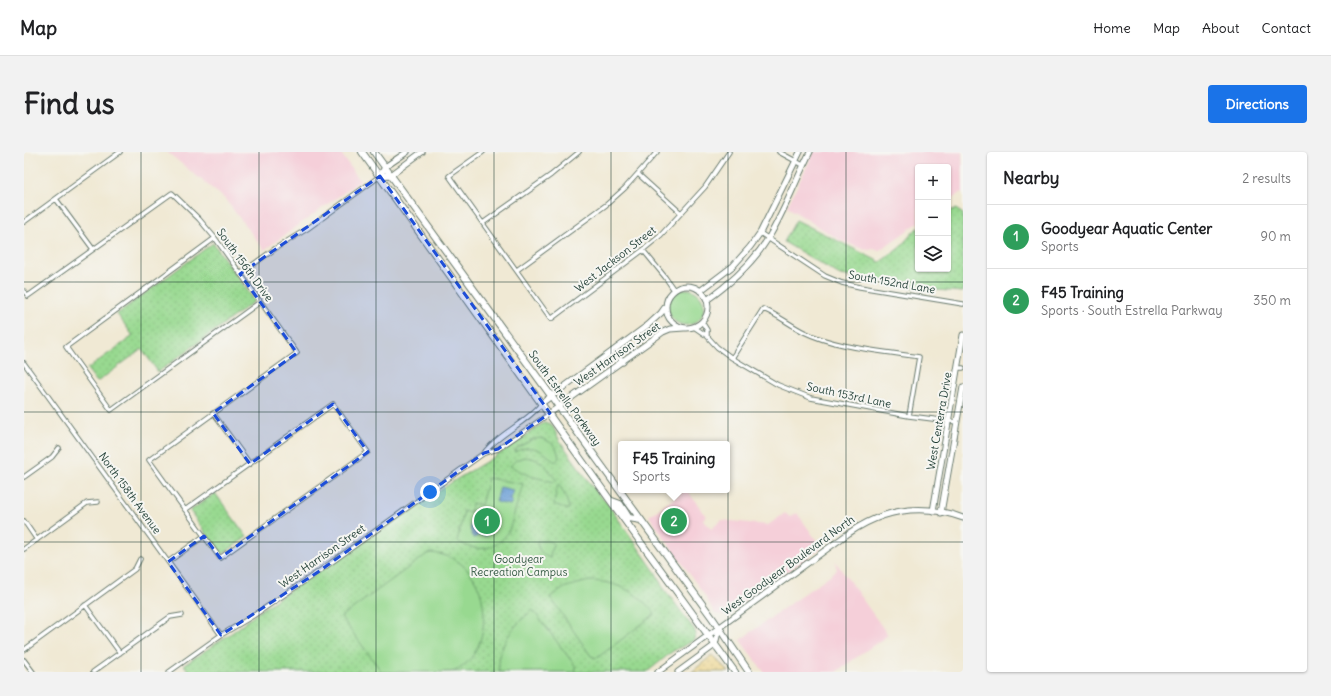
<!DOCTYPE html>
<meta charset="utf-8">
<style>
:root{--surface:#fff;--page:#f2f2f2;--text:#202124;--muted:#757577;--line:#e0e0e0;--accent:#1a73e8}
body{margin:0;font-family:Delius,sans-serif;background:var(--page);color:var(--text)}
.controls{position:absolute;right:12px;top:12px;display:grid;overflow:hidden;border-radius:4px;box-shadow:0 1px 3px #0004}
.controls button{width:36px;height:36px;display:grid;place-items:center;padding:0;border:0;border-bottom:1px solid var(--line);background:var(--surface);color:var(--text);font:20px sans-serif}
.you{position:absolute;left:406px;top:340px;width:14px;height:14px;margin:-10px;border:3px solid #fff;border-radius:50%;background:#1a73e8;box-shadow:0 0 0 6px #1a73e833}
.badge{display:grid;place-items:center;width:26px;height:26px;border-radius:50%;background:var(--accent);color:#fff;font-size:13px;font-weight:700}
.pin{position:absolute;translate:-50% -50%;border:2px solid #fff;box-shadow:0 1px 4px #0006}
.popup{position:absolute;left:594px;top:289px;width:112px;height:52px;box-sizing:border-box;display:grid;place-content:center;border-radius:4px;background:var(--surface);filter:drop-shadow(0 1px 3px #0005);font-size:13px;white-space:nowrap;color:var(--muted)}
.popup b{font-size:15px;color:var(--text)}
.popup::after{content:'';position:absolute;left:50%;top:100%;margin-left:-8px;border:8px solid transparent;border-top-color:var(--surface)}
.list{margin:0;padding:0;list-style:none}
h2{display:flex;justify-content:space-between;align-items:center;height:52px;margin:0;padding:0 16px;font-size:17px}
h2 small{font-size:13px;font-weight:400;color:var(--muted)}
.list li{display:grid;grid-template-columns:26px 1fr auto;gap:12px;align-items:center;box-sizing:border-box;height:64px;padding:0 16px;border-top:1px solid var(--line)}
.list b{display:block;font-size:15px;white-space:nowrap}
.list p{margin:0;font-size:13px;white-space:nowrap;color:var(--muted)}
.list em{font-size:13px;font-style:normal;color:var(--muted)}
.icon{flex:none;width:22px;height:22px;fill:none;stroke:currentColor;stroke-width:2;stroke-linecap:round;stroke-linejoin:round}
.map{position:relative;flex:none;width:939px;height:520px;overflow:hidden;border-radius:4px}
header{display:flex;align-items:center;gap:24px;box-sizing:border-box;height:56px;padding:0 20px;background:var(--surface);border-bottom:1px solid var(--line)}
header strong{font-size:19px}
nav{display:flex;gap:22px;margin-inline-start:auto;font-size:14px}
.intro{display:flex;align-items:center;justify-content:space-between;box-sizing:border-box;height:96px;padding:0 24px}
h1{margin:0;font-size:28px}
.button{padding:10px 18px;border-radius:4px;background:var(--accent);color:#fff;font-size:14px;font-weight:700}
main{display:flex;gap:24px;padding:0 24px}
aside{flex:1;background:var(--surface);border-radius:4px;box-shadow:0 1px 3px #0004}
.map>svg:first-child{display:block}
.built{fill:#f5cfd9}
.grass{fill:url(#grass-dots);stroke:#5c8b62}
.sand{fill:url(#sand-dots);stroke:#868c69}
.garden{fill:#98d990;stroke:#5c8b62}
.water{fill:url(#water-ripples);stroke:#446c84}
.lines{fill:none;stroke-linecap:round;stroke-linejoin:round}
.street-casing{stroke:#68796c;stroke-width:5.5}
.secondary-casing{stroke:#68796c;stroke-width:7}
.primary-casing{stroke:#68796c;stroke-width:8}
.street{stroke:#fff;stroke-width:3.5}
.secondary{stroke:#fff;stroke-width:5}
.primary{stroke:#fff;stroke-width:6}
.marked{fill:#1d4ed8;fill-opacity:0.2;stroke:#1d4ed8;stroke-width:3;stroke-dasharray:8 5;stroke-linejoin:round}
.grid{fill:none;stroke:#1f3d34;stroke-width:1;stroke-opacity:0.55}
.labels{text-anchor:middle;stroke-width:4;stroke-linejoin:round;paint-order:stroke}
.street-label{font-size:11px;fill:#1f3d34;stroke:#f6f6f2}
.park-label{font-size:11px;fill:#375c46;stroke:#f6f6f2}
</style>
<header>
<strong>Map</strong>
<nav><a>Home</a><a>Map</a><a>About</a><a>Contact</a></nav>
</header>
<div class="intro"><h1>Find us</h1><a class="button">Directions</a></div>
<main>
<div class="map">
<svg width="939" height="520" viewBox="0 0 939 520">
<defs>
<pattern id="grass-dots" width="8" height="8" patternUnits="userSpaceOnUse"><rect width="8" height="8" fill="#98d990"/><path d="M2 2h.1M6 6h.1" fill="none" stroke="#83bb7d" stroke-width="1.8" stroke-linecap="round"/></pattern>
<pattern id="sand-dots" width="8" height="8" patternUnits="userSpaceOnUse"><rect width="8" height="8" fill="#eeda9e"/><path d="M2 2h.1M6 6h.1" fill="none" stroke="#ccbc89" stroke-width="1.8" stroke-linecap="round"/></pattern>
<pattern id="water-ripples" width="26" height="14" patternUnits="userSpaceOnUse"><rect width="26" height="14" fill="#689cd4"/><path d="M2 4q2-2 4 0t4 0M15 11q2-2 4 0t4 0" fill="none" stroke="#5580ad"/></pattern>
</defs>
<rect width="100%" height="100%" fill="#f6f6f2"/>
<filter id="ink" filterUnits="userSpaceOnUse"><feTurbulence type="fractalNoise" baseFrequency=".025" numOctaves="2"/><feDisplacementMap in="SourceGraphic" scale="8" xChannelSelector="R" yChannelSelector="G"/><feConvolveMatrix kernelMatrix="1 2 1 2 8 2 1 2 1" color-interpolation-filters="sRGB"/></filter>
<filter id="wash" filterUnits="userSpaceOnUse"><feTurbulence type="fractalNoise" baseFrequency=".012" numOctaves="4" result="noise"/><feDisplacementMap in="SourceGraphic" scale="16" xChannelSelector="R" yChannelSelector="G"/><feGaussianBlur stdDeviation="0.9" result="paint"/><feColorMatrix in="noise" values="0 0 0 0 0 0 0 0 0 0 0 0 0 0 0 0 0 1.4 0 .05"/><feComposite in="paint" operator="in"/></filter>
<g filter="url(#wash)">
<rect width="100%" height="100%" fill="#f0e9d4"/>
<path class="built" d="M 143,0 L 316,0 L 336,29 L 240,98 L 201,47 Z
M 790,0 L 938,0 L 939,41 L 937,40 L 924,50 L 924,15 L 894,15 L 894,71 L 856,98 L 836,96 L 816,88 L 763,55 Z
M 662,338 L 663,338 L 682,364 L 679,367 L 687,377 L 698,368 L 744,373 L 761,361 L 766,365 L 773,361 L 798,396 L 700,463 L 691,462 L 681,444 L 625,364 Z
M 811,409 L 864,483 L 812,520 L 740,520 L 716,488 L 813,418 Z"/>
<path class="grass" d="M 932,57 L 939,62 L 939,140 L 898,137 L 816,123 L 760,90 L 772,68 L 856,110 L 874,97 L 892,77 L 894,76 L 894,117 L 924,117 L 924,59 Z
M 189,91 L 231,149 L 134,220 L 118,197 L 73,230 L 63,217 L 109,184 L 93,162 Z
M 522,270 L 528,273 L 536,289 L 573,341 L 583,351 L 632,421 L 638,434 L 670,477 L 672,482 L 669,489 L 649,499 L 623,520 L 161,520 L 164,518 L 160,513 L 209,480 L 240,456 L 303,413 L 404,347 L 428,330 L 475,302 L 518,272 Z
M 191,341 L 223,385 L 197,403 L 166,359 Z"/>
<path class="sand" d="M 688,503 L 705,520 L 668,520 Z"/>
<path class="garden" d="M644 155a18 18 0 1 1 36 0a18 18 0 1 1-36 0Z
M 516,286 C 527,290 533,292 535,306 L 531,310 C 519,299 508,290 491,300 L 493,296 L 506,289 L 506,288 Z
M 500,305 C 520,307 521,314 533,329 L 530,330 L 506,324 L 486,314 L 492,308 Z
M 464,326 L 499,332 L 485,379 C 472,399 453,401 433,389 L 440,359 L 447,360 L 448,351 L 457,353 Z
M 534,332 C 539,337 544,350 545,357 L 542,357 L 530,352 Z
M 513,389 L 523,389 L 530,391 L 527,398 L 526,406 C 518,403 513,397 513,389 Z
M 408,401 C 452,404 468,452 456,489 C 452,501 443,514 431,519 C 427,520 418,520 413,520 C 395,520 376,520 358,520 L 317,465 L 403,402 Z
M 565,429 C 592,429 614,440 631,462 L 573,506 L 567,504 L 526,445 L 542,435 Z
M 509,458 L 552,515 L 551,520 L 475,520 C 473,494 489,473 509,458 Z"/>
<path class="water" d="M 476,335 L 489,338 L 486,348 L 488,349 L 486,353 L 472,350 Z
M 464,366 L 464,373 L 459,376 L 464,382 L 462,384 L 455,383 L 450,386 C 446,381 445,373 449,368 Z"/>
</g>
<g filter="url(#ink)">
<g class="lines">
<g class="street-casing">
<path id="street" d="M 459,0 L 425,24 L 527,167 L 619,98 L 636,84 L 681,35 L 705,0
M 755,0 L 779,13
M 614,22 L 657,61
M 32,47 L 69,97
M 0,70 L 96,0
M 459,71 L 527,23 L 555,0
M 736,81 L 801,124 L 818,131 L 836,135 L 939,152
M 191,86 L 42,195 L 87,258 L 236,150
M 619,98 L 641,125 L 650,138
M 493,118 L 582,53 L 601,36 L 633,0
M 216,122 L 252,96 L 283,77 L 356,24
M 0,139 L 4,144 L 148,41 L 175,67 L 191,86 L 273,201 L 125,308 L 196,406 L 344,300 L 309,252 L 161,358
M 678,170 L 683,178 L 683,184
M 670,175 L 683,184 L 693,195 L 708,206 L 754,233 L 787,246 L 885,264 L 933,270
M 708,206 L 739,157 C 754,163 766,173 780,180 C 812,196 859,199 895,205 L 885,264
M 0,211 L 197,483
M 934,216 L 939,216
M 189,261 L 226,312
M 460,301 L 474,297 L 525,262
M 0,325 L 28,305 L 35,296
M 0,369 L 13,388
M 0,397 L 63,351 L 74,350
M 144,410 L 180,384
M 61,453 L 96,501
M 0,498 L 111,417 L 116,407
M 0,508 L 9,520
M 69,520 L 146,465 L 158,463
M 145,520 L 197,483 L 229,464 L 294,420 L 460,301 C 475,281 502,272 518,251"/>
</g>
<g class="secondary-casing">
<path id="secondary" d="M 356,24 L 367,23 L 398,0
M 356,24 L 361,15 L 383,0
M642 155a21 21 0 1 1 42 0a21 21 0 1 1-42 0Z
M 676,139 L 709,114 L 726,95 L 736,81 L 776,0
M 683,148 C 707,131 729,111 745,85 C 761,58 772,28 786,0
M 590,198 L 599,210
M 518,251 L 624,173 L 637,161 L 642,154
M 526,261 L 639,180 L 646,177 L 660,176
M 909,359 L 939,183
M 917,361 L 939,235
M 634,520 L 825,381 C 860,357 899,351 939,366
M 654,520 L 691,493 L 695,476"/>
</g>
<g class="primary-casing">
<path id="primary" d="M 338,0 L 586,348 L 711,520
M 350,0 L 689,467 L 725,520
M 588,349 L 596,352 L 605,366 L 617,368"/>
</g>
<use href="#street" class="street"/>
<use href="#secondary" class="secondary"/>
<use href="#primary" class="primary"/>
</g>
</g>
<path class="marked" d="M 356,24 L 526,261 L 474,297 L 460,301 L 294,420 L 197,483 L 144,410 L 180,384 L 196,406 L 344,300 L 309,252 L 226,312 L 189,261 L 273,201 L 216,122 Z"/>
<path class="grid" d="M 117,0 L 117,520M 235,0 L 235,520M 352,0 L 352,520M 470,0 L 470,520M 587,0 L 587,520M 704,0 L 704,520M 822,0 L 822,520M 0,130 L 939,130M 0,260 L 939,260M 0,390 L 939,390"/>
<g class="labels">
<g class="street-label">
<text transform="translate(591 107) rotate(-38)" y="4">West Jackson Street</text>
<text transform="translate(221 113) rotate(54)" y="4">South 156th Drive</text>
<text transform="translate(868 130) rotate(10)" y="4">South 152nd Lane</text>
<text transform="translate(593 202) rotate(-35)" y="4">West Harrison Street</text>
<text transform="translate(825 243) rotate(12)" y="4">South 153rd Lane</text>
<text transform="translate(541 246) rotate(54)" y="4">South Estrella Parkway</text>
<text transform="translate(915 269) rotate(-80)" y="4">West Centerra Drive</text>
<text transform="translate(106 341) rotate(54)" y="4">North 158th Avenue</text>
<text transform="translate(298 404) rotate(-35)" y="4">West Harrison Street</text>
<text transform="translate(764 413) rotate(-36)" y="4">West Goodyear Boulevard North</text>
</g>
<g class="park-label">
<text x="495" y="411">Goodyear<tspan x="495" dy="13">Recreation Campus</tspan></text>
</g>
</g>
</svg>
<div class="controls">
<button>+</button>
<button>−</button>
<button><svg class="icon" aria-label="layers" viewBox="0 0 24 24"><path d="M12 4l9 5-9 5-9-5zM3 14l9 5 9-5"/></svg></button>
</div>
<div class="you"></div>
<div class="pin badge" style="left:463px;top:369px;background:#2e9e5b">1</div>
<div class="pin badge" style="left:650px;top:369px;background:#2e9e5b">2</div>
<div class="popup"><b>F45 Training</b>Sports</div>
</div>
<aside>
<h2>Nearby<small>2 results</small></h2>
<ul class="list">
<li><span class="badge" style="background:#2e9e5b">1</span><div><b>Goodyear Aquatic Center</b><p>Sports</p></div><em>90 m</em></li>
<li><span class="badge" style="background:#2e9e5b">2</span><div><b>F45 Training</b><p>Sports · South Estrella Parkway</p></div><em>350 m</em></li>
</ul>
</aside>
</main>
